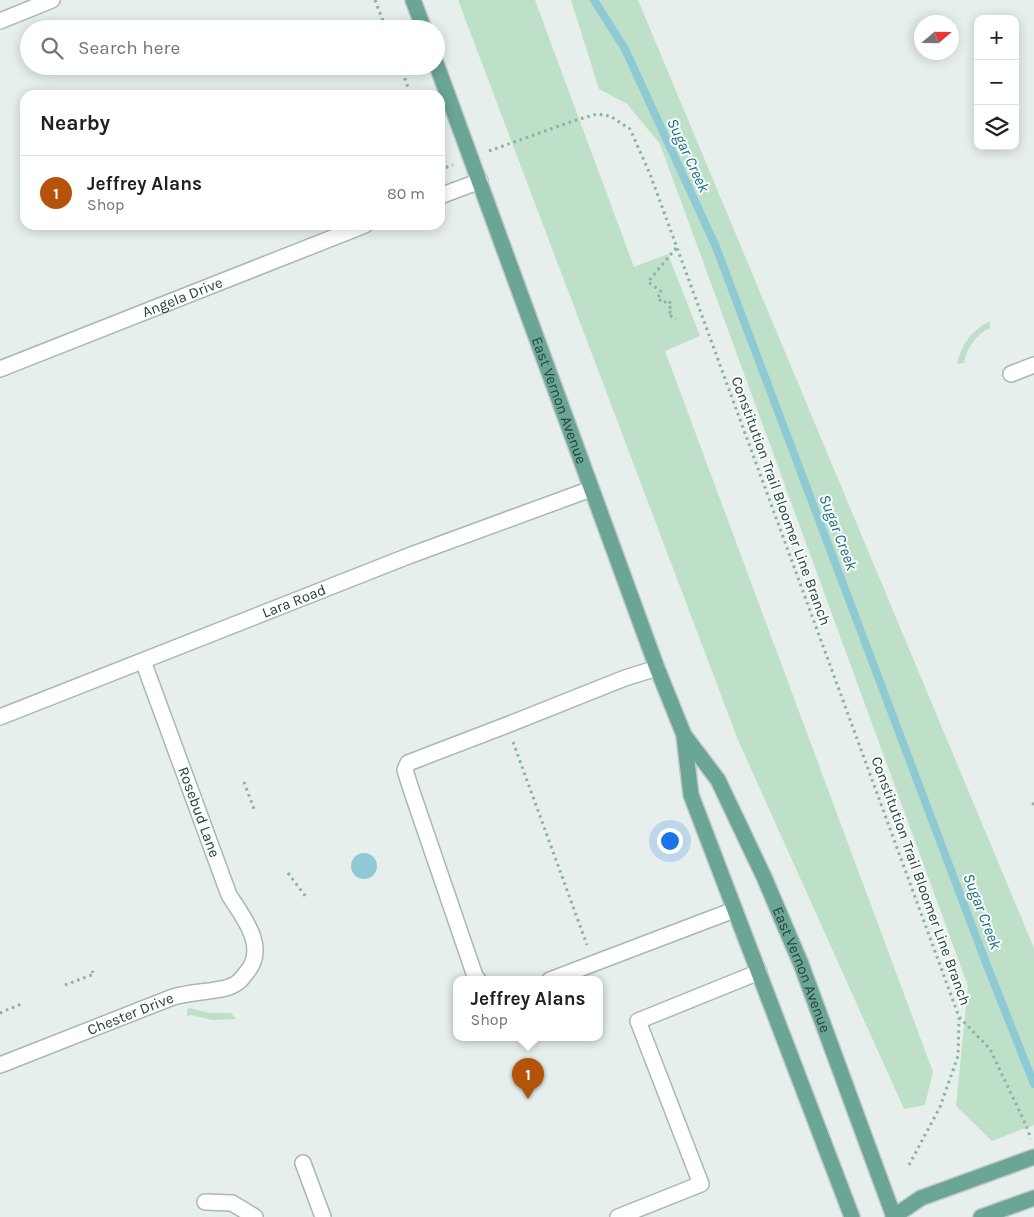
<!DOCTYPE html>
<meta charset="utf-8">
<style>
:root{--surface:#fff;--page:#f6f6f6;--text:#202124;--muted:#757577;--line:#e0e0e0;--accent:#b45309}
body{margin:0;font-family:Karla,sans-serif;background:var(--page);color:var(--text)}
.controls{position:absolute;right:15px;top:15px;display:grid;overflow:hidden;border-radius:10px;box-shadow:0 2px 12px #0003}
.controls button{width:45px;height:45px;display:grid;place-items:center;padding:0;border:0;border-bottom:1px solid var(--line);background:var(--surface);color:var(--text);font:25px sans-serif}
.compass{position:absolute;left:914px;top:15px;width:45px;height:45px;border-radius:50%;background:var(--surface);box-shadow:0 2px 12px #0003;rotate:70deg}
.you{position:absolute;left:669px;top:840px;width:18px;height:18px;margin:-12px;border:4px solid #fff;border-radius:50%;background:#1a73e8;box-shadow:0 0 0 8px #1a73e833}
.badge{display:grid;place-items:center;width:32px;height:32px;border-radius:50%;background:var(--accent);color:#fff;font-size:16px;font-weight:700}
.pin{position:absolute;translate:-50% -41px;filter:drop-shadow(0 1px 2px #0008)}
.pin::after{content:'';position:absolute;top:26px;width:18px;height:15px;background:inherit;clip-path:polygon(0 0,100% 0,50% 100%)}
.popup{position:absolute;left:453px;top:976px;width:150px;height:65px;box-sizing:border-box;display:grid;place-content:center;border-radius:10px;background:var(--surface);filter:drop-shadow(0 1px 4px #0005);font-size:16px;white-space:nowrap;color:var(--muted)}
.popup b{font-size:19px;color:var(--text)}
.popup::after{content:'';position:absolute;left:50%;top:100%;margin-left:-10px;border:10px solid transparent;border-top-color:var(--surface)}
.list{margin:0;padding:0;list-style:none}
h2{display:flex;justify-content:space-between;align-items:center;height:65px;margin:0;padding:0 20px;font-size:21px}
h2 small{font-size:16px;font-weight:400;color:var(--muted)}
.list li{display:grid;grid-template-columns:32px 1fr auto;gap:15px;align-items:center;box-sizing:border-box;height:75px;padding:0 20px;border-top:1px solid var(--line)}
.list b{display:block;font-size:19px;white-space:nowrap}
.list p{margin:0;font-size:16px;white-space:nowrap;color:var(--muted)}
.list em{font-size:16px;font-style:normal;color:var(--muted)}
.icon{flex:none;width:28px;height:28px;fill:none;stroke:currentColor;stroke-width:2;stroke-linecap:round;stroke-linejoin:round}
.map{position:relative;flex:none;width:1034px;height:1217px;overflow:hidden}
.search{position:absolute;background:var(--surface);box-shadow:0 2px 12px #0003;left:20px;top:20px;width:425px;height:55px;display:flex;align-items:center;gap:12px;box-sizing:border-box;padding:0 18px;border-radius:28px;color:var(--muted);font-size:19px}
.panel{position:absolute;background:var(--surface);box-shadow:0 2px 12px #0003;left:20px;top:90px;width:425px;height:140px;border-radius:15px}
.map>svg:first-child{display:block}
.green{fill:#bfe0c8}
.water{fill:#8ec9d4}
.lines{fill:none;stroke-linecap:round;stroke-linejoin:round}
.stream{stroke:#8ec9d4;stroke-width:8}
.minor-casing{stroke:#a8b8b2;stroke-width:18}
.major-casing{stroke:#c2cac8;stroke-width:18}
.path{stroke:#86b3a5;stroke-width:3;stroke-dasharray:2.5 4;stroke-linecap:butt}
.minor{stroke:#fff;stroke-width:15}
.major{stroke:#6aa596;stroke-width:15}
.labels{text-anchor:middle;stroke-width:4;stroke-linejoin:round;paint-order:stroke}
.street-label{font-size:15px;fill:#24423a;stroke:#f7fbf9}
.water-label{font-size:16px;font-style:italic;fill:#1c6f80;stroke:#f7fbf9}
</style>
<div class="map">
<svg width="1034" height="1217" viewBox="0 0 1034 1217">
<rect width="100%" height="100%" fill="#e6efeb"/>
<path class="green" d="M 458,0 L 535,0 L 634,267 L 668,254 L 700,336 L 665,351 L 933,1072 L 925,1105 L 904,1109 L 738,740 Z
M 571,0 L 638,0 L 1034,948 L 1034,1125 L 992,1141 L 956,1106 L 968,986 L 660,144 L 627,104 L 599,89 Z
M 990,321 L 990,328 C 976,335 967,347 964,363 L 957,364 C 961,344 972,330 990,321 Z
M 190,1008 L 209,1013 L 231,1013 L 236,1019 L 212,1020 L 191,1015 L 187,1016 L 187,1009 Z"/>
<path class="water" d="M351 866a13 13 0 1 1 26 0a13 13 0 1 1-26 0Z"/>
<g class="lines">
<path class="stream" d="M 594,0 L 625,49 L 716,247 L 986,963 L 1034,1084"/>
<g class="minor-casing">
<g id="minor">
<path d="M 0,21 L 52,0"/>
<path d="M 440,196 L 480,181"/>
<path id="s1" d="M 0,369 L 365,225"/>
<path d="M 1011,374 L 1034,365"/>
<path id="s2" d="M 0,717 L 411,555 L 591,489"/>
<path d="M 478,980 L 475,976 L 411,789 L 405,770 L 408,763 L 507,725 L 625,678 L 657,668"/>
<path d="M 550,980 L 734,910"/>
<path id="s3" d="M 0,1065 L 173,997 C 191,992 209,992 226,988 C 237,985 241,980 247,972 C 268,947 243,917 229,895 L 143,661"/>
<path d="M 303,1163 L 323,1217"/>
<path d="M 205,1202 L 232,1203 L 255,1217"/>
<path d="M 618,1217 L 701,1184 L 638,1021 L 759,972"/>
</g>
</g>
<g class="major-casing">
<g id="major">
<path d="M 413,0 L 424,29"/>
<path id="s4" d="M 436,63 L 657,668 L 684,735 L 718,780 L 764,877 L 801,964 L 894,1217"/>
<path d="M 684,736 L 691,795 L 852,1217"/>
<path d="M 893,1217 L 921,1198 L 1034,1157"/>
<path d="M 981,1217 L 1034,1198"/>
</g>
</g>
<path class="path" d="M 375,0 L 386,29
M 400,66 L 411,95
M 489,151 L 573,121 L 597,114 L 610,116 L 630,129 L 650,174 L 959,1017 L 990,1049 L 1026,1125 L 1031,1139
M 440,170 L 453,165
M 676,248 L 648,282 L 662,292 L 657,298 L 664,303 L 667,300 L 672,304 L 668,311 L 673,314 L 671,316 L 676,319
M 513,742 L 587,945
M 244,782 L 254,809
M 1034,803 L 1032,805 L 1034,807
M 288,873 L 306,897
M 65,985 L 94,974 L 92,971
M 0,1013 L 21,1004 L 21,1002
M 909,1165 L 940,1107 L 958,1056 L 959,1018"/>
<use href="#minor" class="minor"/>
<use href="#major" class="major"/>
</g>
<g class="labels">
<g class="street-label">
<text dy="5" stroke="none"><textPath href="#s1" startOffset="196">Angela Drive</textPath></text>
<text dy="5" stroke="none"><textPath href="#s4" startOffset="359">East Vernon Avenue</textPath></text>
<text transform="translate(781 501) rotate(70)" y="5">Constitution Trail Bloomer Line Branch</text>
<text dy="5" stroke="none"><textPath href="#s2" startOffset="316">Lara Road</textPath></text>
<text transform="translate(199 812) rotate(70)" y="5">Rosebud Lane</text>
<text transform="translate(921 881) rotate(70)" y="5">Constitution Trail Bloomer Line Branch</text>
<text dy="5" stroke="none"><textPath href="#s4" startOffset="980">East Vernon Avenue</textPath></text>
<text dy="5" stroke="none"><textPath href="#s3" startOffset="140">Chester Drive</textPath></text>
</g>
<g class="water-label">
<text transform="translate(689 155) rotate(65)" y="6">Sugar Creek</text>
<text transform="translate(839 532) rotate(69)" y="6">Sugar Creek</text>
<text transform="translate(983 911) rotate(69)" y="6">Sugar Creek</text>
</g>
</g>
</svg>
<div class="controls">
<button>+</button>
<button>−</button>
<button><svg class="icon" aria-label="layers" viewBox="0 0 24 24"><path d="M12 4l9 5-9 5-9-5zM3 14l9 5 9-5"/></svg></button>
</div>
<svg class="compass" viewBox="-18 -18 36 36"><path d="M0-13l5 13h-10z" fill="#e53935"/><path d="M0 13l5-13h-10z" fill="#757577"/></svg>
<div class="you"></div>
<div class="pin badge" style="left:528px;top:1099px">1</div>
<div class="popup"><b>Jeffrey Alans</b>Shop</div>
<div class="search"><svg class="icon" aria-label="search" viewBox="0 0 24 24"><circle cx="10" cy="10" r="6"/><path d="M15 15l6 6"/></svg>Search here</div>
<section class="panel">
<h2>Nearby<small></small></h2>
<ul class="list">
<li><span class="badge">1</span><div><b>Jeffrey Alans</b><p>Shop</p></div><em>80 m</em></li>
</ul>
</section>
</div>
